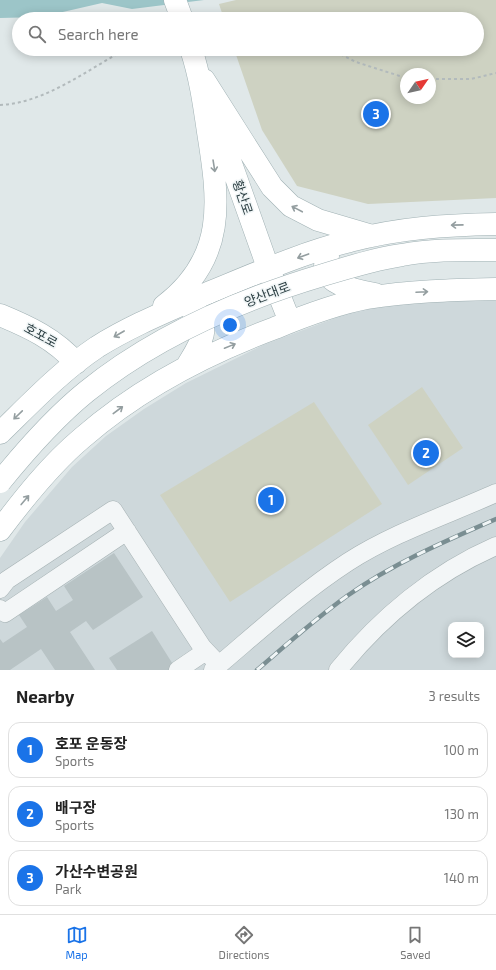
<!DOCTYPE html>
<meta charset="utf-8">
<style>
:root{--surface:#fff;--page:#f2f2f2;--text:#222;--muted:#767676;--line:#e0e0e0;--accent:#1a73e8}
body{margin:0;font-family:"Exo 2","Noto Sans KR",sans-serif;background:var(--page);color:var(--text)}
.controls{position:absolute;right:12px;bottom:12px;display:grid;overflow:hidden;border-radius:8px;box-shadow:0 2px 10px #0003}
.controls button{width:36px;height:36px;display:grid;place-items:center;padding:0;border:0;border-bottom:1px solid var(--line);background:var(--surface);color:var(--text);font:20px sans-serif}
.compass{position:absolute;left:400px;top:68px;width:36px;height:36px;border-radius:50%;background:var(--surface);box-shadow:0 2px 10px #0003;rotate:56deg}
.you{position:absolute;left:230px;top:325px;width:14px;height:14px;margin:-10px;border:3px solid #fff;border-radius:50%;background:#1a73e8;box-shadow:0 0 0 6px #1a73e833}
.badge{display:grid;place-items:center;width:26px;height:26px;border-radius:50%;background:var(--accent);color:#fff;font-size:13px;font-weight:700}
.pin{position:absolute;translate:-50% -50%;border:2px solid #fff;box-shadow:0 1px 4px #0006}
.list{margin:0;padding:0;list-style:none}
h2{display:flex;justify-content:space-between;align-items:center;height:52px;margin:0;padding:0 16px;font-size:17px}
h2 small{font-size:13px;font-weight:400;color:var(--muted)}
.list li{display:grid;grid-template-columns:26px 1fr auto;gap:12px;align-items:center;box-sizing:border-box;height:56px;margin:0 8px 8px;padding:0 8px;border:1px solid var(--line);border-radius:12px}
.list b{display:block;font-size:15px;white-space:nowrap}
.list p{margin:0;font-size:13px;white-space:nowrap;color:var(--muted)}
.list em{font-size:13px;font-style:normal;color:var(--muted)}
.icon{flex:none;width:22px;height:22px;fill:none;stroke:currentColor;stroke-width:2;stroke-linecap:round;stroke-linejoin:round}
.map{position:relative;flex:none;width:496px;height:670px;overflow:hidden}
.search{position:absolute;background:var(--surface);box-shadow:0 2px 10px #0003;left:12px;right:12px;top:12px;height:44px;display:flex;align-items:center;gap:10px;box-sizing:border-box;padding:0 14px;border-radius:22px;color:var(--muted);font-size:15px}
.sheet{height:244px;background:var(--surface)}
nav{display:flex;justify-content:space-around;align-items:center;box-sizing:border-box;height:56px;border-top:1px solid var(--line);background:var(--surface);font-size:11px;color:var(--muted)}
nav a{display:grid;justify-items:center;gap:2px}
nav .on{color:var(--accent)}
.map>svg:first-child{display:block}
.built{fill:#ced8db;fill-rule:evenodd}
.green{fill:#ced2c2;fill-rule:evenodd}
.water{fill:#9cc5c8}
.building{fill:#b8c3c5}
.lines{fill:none;stroke-linecap:round;stroke-linejoin:round}
.minor-casing{stroke:#a5b1b3;stroke-width:19}
.major-casing{stroke:#a0b1b4;stroke-width:23}
.path{stroke:#b2babc;stroke-width:2;stroke-dasharray:3 3;stroke-linecap:butt}
.minor{stroke:#f3f6f7;stroke-width:18}
.major{stroke:#fff;stroke-width:22}
.rail-casing{stroke:#7a8e92;stroke-width:4.5}
.rail{stroke:#f0f5f6;stroke-width:3;stroke-dasharray:9;stroke-linecap:butt}
.major-bridge-casing{stroke:#a0b1b4;stroke-width:23;stroke-linecap:butt}
.major-bridge{stroke:#fff;stroke-width:22}
.oneway{stroke:#949ea0}
.labels{text-anchor:middle;stroke-width:3;stroke-linejoin:round;paint-order:stroke}
.street-label{font-size:13px;fill:#293c40;stroke:#f0f5f6}
</style>
<div class="map">
<svg width="496" height="670" viewBox="0 0 496 670">
<rect width="100%" height="100%" fill="#e0e8e9"/>
<path class="built" d="M 429,298 L 496,301 L 496,670 L 0,670 L 0,558 L 25,522 L 72,467 L 106,436 L 144,409 L 186,383 L 263,345 L 354,311 ZM 451,625 L 481,625 L 481,655 L 451,655 Z"/>
<path class="green" d="M 236,0 L 496,0 L 496,198 L 368,204 L 297,186 L 262,130 L 234,49 L 477,49 L 477,19 L 224,19 L 219,4 ZM 406,74 L 430,74 L 430,98 L 406,98 Z
M 422,387 L 463,448 L 408,485 L 368,425 Z
M 314,402 L 382,504 L 230,602 L 160,495 Z"/>
<path class="water" d="M 0,0 L 204,0 L 132,9 L 102,3 L 41,17 L 0,18 Z"/>
<path class="building" d="M 114,553 L 143,597 L 93,630 L 86,621 L 70,632 L 95,670 L 55,670 L 41,649 L 10,670 L 0,670 L 0,639 L 3,643 L 27,627 L 19,615 L 47,597 L 56,611 L 73,600 L 64,586 Z
M 152,631 L 174,666 L 168,670 L 117,670 L 109,658 Z"/>
<g class="lines">
<g class="minor-casing">
<path id="minor" d="M 0,589 L 7,580 L 113,510 L 202,647 L 219,665
M 0,609 L 5,613 L 127,531
M 178,670 L 206,651
M 213,670 C 257,633 299,594 348,562 C 393,533 447,515 496,493
M 338,670 C 380,618 434,573 496,546"/>
</g>
<g class="major-casing">
<path id="major" d="M 175,0 L 182,19
M 204,80 L 272,187 L 291,206 L 318,220 L 369,235
M 217,124 L 266,262 L 290,322
M 328,256 C 313,283 358,291 375,294
M 164,306 C 227,258 219,201 208,132 C 204,104 200,76 191,49
M 0,315 C 29,327 55,339 76,363
M 187,366 C 199,346 213,328 194,309 L 191,309
M 0,433 C 31,403 61,371 97,347 C 132,325 170,310 208,293 C 252,275 304,252 350,241 C 398,228 446,225 496,224
M 0,530 C 24,498 51,464 82,438 C 138,389 205,354 275,328 C 304,316 335,304 367,298 C 409,291 453,290 496,289"/>
</g>
<path class="path" d="M 236,19 C 249,15 266,14 280,19
M 330,49 L 356,62 L 406,78
M 430,79 L 471,79 L 496,73
M 0,105 C 44,103 84,72 121,52 L 130,49"/>
<use href="#minor" class="minor"/>
<use href="#major" class="major"/>
<g class="rail-casing">
<path id="rail" d="M 257,670 C 286,645 315,619 347,596 C 392,564 445,541 496,519"/>
</g>
<use href="#rail" class="rail"/>
<g class="major-bridge-casing">
<path id="major-bridge" d="M 0,482 C 26,450 54,418 86,392 C 155,336 239,300 323,275 C 349,267 375,259 402,255 C 433,249 465,250 496,250"/>
</g>
<use href="#major-bridge" class="major-bridge"/>
</g>
<defs><path id="oneway-shaft" d="M-6 0H5M1.5-3L5.5 0L1.5 3" fill="none" stroke-width="1.6" stroke-linecap="round" stroke-linejoin="round"/></defs>
<g class="oneway">
<use href="#oneway-shaft" transform="translate(214 166) rotate(81)"/>
<use href="#oneway-shaft" transform="translate(297 209) rotate(-152)"/>
<use href="#oneway-shaft" transform="translate(457 225) rotate(179)"/>
<use href="#oneway-shaft" transform="translate(303 256) rotate(160)"/>
<use href="#oneway-shaft" transform="translate(422 292) rotate(-3)"/>
<use href="#oneway-shaft" transform="translate(119 334) rotate(150)"/>
<use href="#oneway-shaft" transform="translate(230 346) rotate(-22)"/>
<use href="#oneway-shaft" transform="translate(118 410) rotate(-37)"/>
<use href="#oneway-shaft" transform="translate(18 415) rotate(136)"/>
<use href="#oneway-shaft" transform="translate(25 500) rotate(-50)"/>
</g>
<g class="labels">
<g class="street-label">
<text transform="translate(243 197) rotate(71)" y="5">황산로</text>
<text transform="translate(267 294) rotate(-21)" y="5">양산대로</text>
<text transform="translate(41 335) rotate(29)" y="5">호포로</text>
</g>
</g>
</svg>
<div class="controls">
<button><svg class="icon" aria-label="layers" viewBox="0 0 24 24"><path d="M12 4l9 5-9 5-9-5zM3 14l9 5 9-5"/></svg></button>
</div>
<svg class="compass" viewBox="-18 -18 36 36"><path d="M0-13l5 13h-10z" fill="#e53935"/><path d="M0 13l5-13h-10z" fill="#767676"/></svg>
<div class="you"></div>
<div class="pin badge" style="left:271px;top:500px">1</div>
<div class="pin badge" style="left:426px;top:453px">2</div>
<div class="pin badge" style="left:376px;top:114px">3</div>
<div class="search"><svg class="icon" aria-label="search" viewBox="0 0 24 24"><circle cx="10" cy="10" r="6"/><path d="M15 15l6 6"/></svg>Search here</div>
</div>
<section class="sheet">
<h2>Nearby<small>3 results</small></h2>
<ul class="list">
<li><span class="badge">1</span><div><b>호포 운동장</b><p>Sports</p></div><em>100 m</em></li>
<li><span class="badge">2</span><div><b>배구장</b><p>Sports</p></div><em>130 m</em></li>
<li><span class="badge">3</span><div><b>가산수변공원</b><p>Park</p></div><em>140 m</em></li>
</ul>
</section>
<nav>
<a class="on"><svg class="icon" aria-label="map" viewBox="0 0 24 24"><path d="M3 6l6-2 6 2 6-2v14l-6 2-6-2-6 2zM9 4v14M15 6v14"/></svg>Map</a>
<a><svg class="icon" aria-label="directions" viewBox="0 0 24 24"><path d="M12 3l9 9-9 9-9-9zM9 14v-3h6M13 9l2 2-2 2"/></svg>Directions</a>
<a><svg class="icon" aria-label="saved" viewBox="0 0 24 24"><path d="M7 4h10v16l-5-4-5 4z"/></svg>Saved</a>
</nav>
